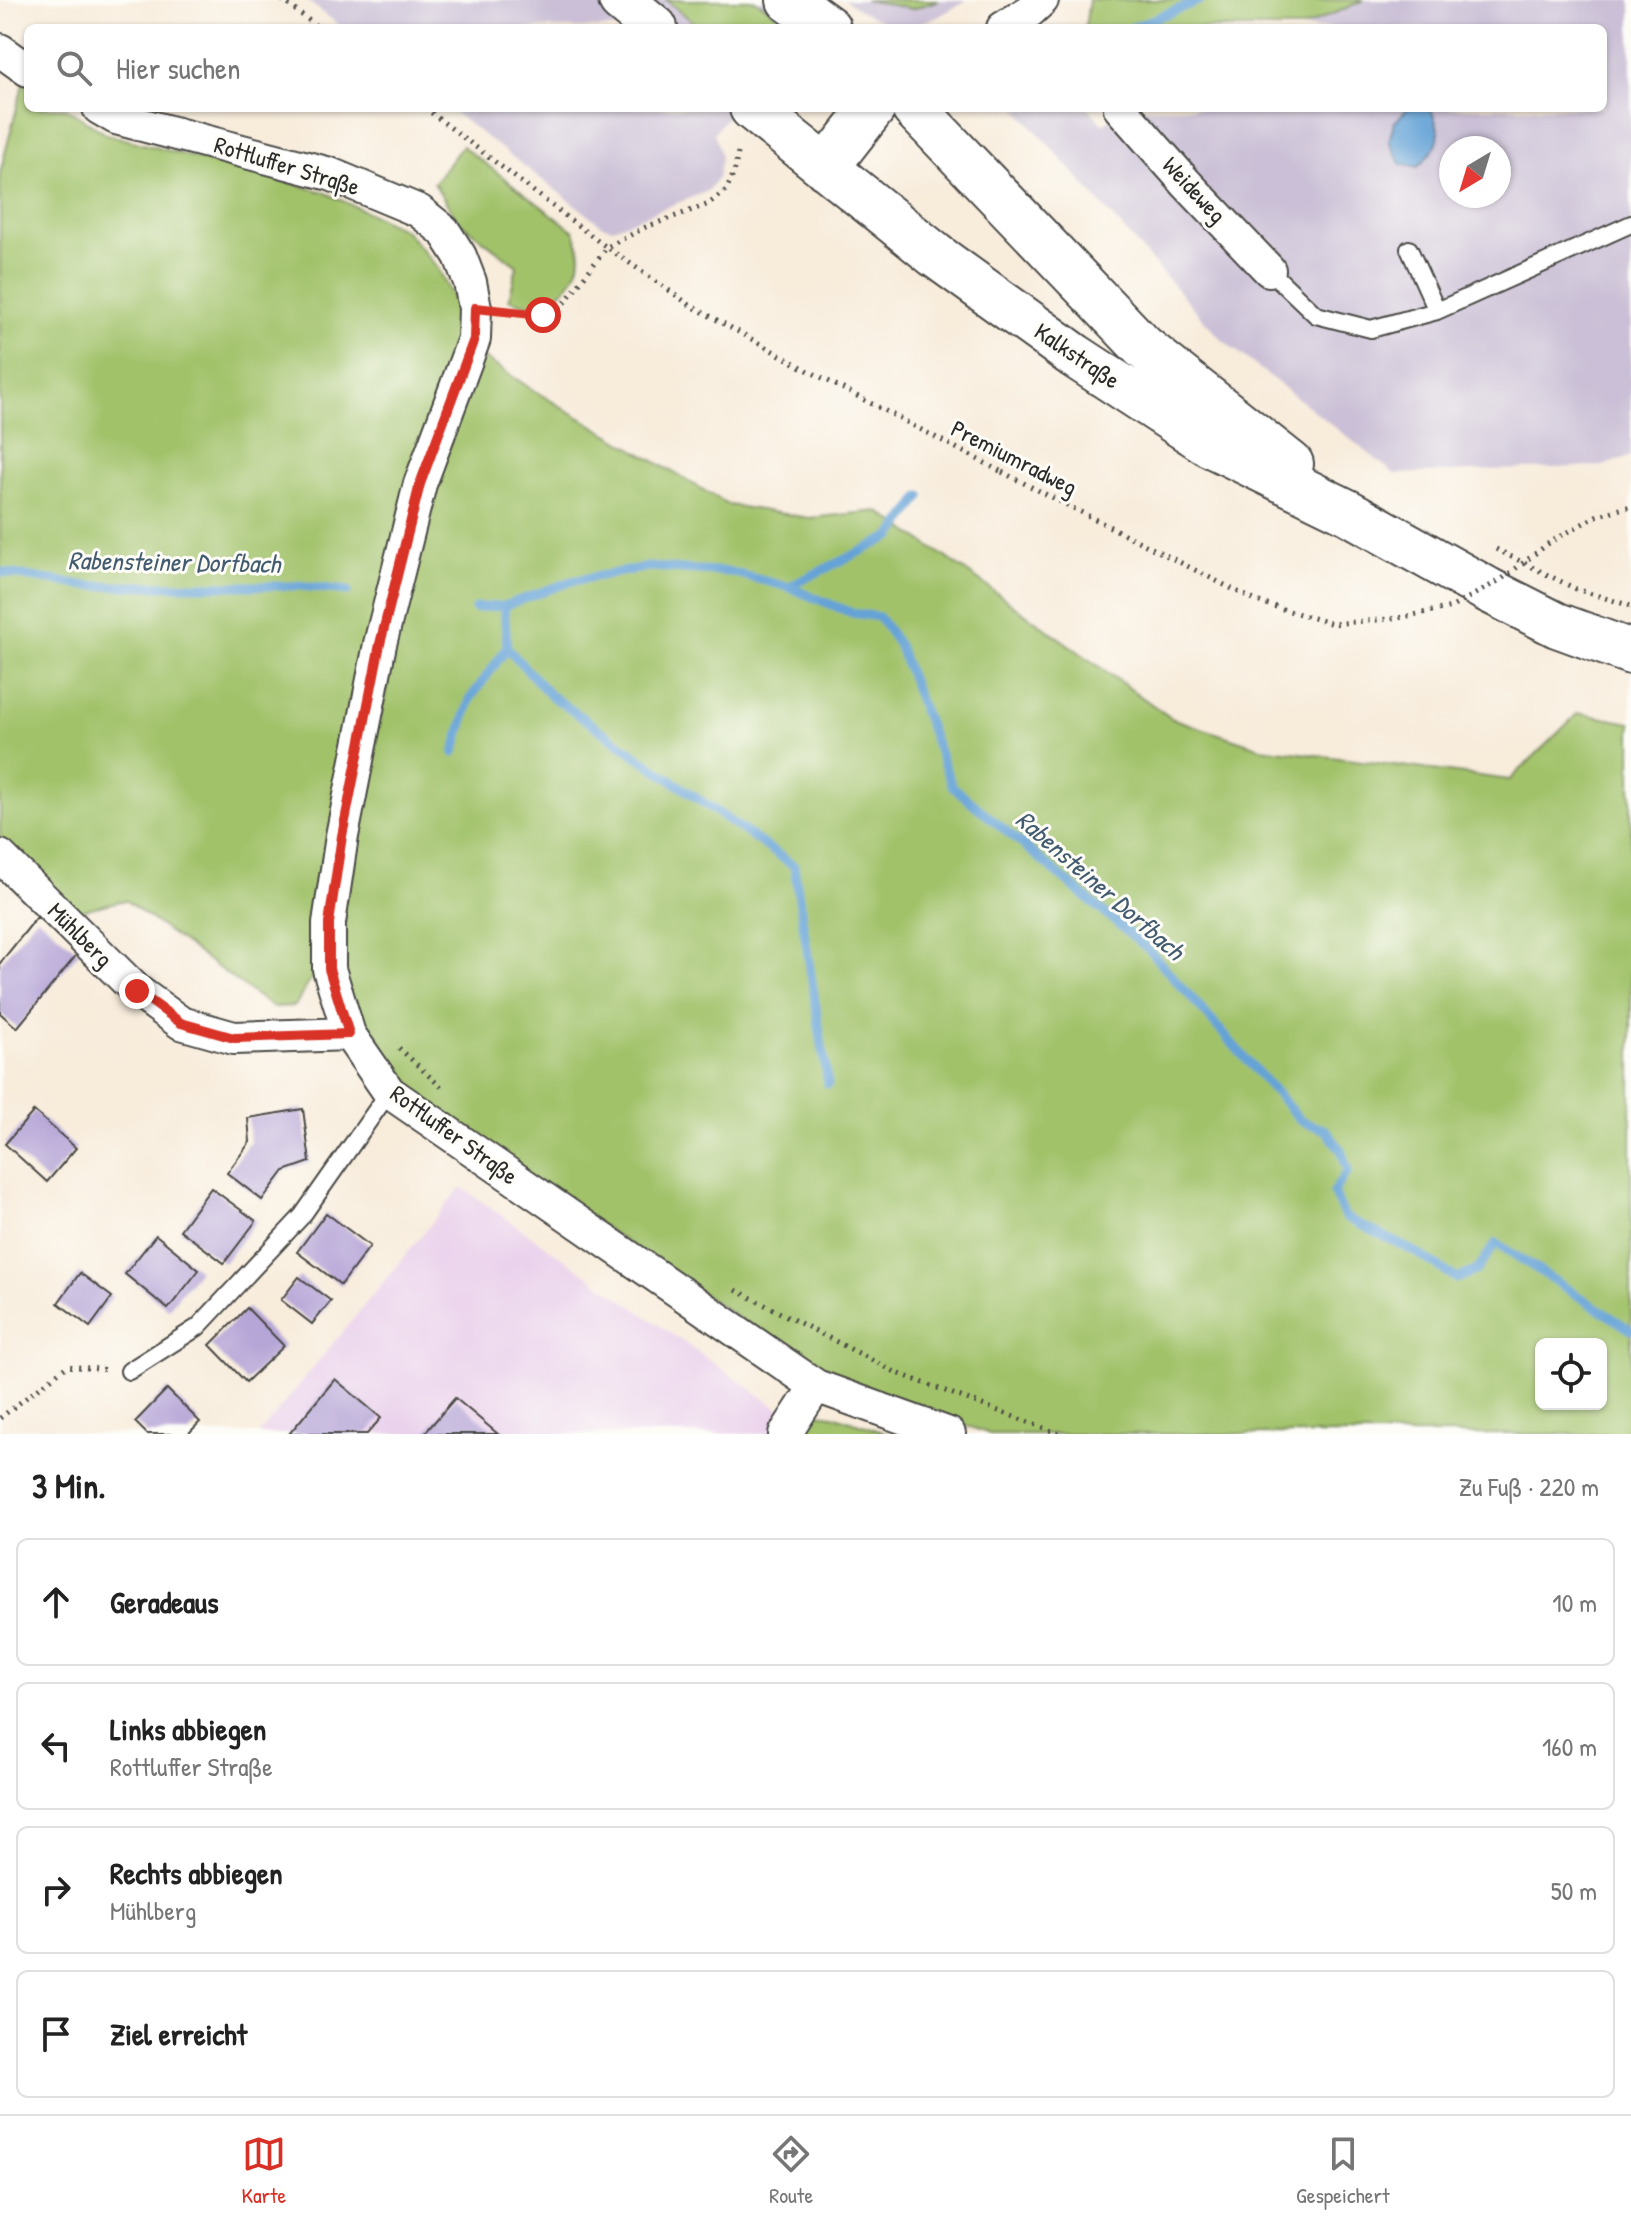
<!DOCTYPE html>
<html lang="de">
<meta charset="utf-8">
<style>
:root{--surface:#fff;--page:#f6f6f6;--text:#222;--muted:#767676;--line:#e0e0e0;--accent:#d93025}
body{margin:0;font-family:"Patrick Hand",sans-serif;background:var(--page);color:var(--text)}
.controls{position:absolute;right:24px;bottom:24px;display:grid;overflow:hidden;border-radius:12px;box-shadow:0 2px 6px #0004}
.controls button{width:72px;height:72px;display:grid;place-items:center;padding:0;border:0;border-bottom:2px solid var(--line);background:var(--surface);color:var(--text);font:40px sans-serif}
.compass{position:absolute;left:1439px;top:136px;width:72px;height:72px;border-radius:50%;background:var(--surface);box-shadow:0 2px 6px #0004;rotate:218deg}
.stop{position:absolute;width:24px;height:24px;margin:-18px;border:6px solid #d93025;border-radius:50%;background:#fff}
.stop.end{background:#d93025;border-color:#fff;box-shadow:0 2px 8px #0008}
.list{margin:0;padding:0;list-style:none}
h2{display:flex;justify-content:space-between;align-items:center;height:104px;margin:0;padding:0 32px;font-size:34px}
h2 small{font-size:26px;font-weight:400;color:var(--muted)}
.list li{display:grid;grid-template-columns:52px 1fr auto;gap:24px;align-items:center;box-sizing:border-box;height:128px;margin:0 16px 16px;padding:0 16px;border:2px solid var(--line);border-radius:12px}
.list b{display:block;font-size:30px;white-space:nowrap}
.list p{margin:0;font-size:26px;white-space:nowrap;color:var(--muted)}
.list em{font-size:26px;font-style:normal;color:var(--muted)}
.icon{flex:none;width:44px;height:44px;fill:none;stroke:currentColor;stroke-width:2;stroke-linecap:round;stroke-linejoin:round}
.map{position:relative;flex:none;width:1631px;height:1434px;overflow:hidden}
.search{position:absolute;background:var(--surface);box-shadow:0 2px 6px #0004;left:24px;right:24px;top:24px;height:88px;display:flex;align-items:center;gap:20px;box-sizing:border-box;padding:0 28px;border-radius:12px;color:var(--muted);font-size:30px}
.sheet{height:680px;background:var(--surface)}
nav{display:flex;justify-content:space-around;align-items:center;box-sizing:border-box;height:112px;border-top:2px solid var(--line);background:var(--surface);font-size:22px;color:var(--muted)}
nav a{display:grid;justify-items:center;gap:4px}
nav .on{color:var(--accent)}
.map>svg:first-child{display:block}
.built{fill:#ead1ec}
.industrial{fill:#cabfd6;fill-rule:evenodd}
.green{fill:#a2c26b;stroke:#66764b;stroke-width:2;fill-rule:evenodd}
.water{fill:#65a3d7;stroke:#486781;stroke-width:2}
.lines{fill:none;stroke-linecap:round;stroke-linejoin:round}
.stream{stroke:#65a3d7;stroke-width:9}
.building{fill:#b6a5d7}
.lane-casing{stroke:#4a4845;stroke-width:20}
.street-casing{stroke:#4a4845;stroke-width:36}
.secondary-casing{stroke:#4a4845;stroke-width:48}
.path{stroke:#4a4845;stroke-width:5;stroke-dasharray:2 6;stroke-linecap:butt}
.lane{stroke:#fff;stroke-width:16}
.street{stroke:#fff;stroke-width:32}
.secondary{stroke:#fff;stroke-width:44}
.path-bridge{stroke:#4a4845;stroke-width:5;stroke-dasharray:2 6;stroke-linecap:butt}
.route{stroke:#d93025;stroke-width:10}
.labels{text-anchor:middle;stroke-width:6;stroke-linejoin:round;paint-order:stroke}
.street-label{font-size:24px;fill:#2b2b2b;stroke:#fdfcf7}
.water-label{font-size:26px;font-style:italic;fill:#425b70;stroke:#fdfcf7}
</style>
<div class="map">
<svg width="1631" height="1434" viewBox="0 0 1631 1434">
<rect width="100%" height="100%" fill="#fdfcf7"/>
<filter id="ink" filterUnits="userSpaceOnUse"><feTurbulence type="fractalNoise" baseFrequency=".0125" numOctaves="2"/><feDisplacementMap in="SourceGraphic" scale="16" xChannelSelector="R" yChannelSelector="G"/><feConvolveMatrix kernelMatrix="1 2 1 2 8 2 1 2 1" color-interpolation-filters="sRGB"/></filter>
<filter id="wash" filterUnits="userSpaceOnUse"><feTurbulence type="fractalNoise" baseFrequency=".006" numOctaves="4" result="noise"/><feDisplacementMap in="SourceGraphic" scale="32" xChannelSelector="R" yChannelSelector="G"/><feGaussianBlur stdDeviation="1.8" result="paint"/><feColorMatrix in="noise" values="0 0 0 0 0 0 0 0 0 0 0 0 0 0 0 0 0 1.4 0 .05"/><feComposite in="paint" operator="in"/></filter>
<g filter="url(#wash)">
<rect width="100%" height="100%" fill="#f8ecdb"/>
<path class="built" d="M 461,1187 L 785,1413 L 769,1434 L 259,1434 Z"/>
<path class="industrial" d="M 306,0 L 822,0 L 799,28 L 343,28 Z
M 845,0 L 967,0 L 936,18 L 909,25 L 885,23 L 861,11 Z
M 1364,0 L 1631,0 L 1631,456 L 1603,466 L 1395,474 L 1220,338 L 1017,109 L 1088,108 L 1103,124 L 1124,108 L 1603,108 L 1603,28 L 1300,28 ZM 1451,148 L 1499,148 L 1499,196 L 1451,196 Z
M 448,108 L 734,108 L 714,133 L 721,155 L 718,177 L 708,191 L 613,228 L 603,226 Z"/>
<path class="green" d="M 666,0 L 755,0 L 792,24 L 789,28 L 701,28 Z
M 865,0 L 939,0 L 912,9 Z
M 1089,0 L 1364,0 L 1301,28 L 1085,28 Z
M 24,80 L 28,83 L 28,108 L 66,108 L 106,134 L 324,192 L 405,230 L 438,268 L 457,306 L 459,333 L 407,478 L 314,931 L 314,974 L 295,1006 L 272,1007 L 125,900 L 66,914 L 0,852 L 0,173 Z
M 462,146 L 574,231 C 577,239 580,247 580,256 C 580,278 556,304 534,305 C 526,306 517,302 509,299 L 517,266 L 458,221 L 434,183 Z
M 481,356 L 533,390 L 729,505 L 809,518 L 878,511 L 970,574 L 1171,718 L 1261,748 L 1510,780 L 1578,713 L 1631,723 L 1631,1434 L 990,1434 L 822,1374 L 448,1122 L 387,1066 L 356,1017 L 339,967 L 338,926 L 395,646 L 434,489 ZM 1541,1344 L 1601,1344 L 1601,1404 L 1541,1404 Z
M 810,1412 L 833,1415 L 889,1434 L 796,1434 Z"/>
<path class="water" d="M 1408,108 L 1430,108 C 1444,138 1441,143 1418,167 L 1401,164 L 1389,141 L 1394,123 Z"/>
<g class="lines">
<path class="stream" d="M 1131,28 L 1201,0
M 0,572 L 87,586 L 301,586 L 348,591
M 788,587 L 892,536 L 921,496
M 504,606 L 507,648 L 550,695 L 794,866 L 828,1084
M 475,608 L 504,606 L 572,581 L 649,567 L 731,572 L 788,587 L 852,613 L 879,617 L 898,644 L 952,786 L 1148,949 L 1301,1121 L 1326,1130 L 1341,1150 L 1348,1171 L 1333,1192 L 1345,1217 L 1417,1253 L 1457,1279 L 1477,1270 L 1496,1243 L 1631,1330
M 454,753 L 470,699 L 507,648"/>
</g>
<g id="blocks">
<path class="building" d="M 37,917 L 79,952 L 17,1028 L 0,1013 L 0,963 Z
M 303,1109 L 310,1162 L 284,1171 L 262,1200 L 227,1173 L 250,1142 L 248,1118 Z
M 34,1111 L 76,1148 L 47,1182 L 5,1144 Z
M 211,1188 L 256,1221 L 224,1263 L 180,1230 Z
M 326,1213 L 370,1246 L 341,1285 L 297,1252 Z
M 156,1235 L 199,1270 L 168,1309 L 125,1274 Z
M 80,1273 L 112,1297 L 90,1327 L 58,1303 Z
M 299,1277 L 331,1301 L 312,1324 L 281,1300 Z
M 247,1308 L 284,1346 L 246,1382 L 210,1345 Z
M 335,1379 L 381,1418 L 367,1434 L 289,1434 Z
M 167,1389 L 200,1422 L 188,1434 L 147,1434 L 135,1422 Z
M 455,1398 L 498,1434 L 424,1434 Z"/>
</g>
</g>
<g filter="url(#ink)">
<use href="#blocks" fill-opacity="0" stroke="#4a4845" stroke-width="2"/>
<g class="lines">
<g class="lane-casing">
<path id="lane" d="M 1409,249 L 1437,311
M 1269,270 L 1316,315 L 1371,329 L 1437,311 L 1631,224
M 129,1371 L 198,1327 L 302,1216 L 389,1092"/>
</g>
<g class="street-casing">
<path id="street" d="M 1003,28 L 1030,11 L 1042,0
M 0,50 L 28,70
M 99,108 L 116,118 L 330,174 L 419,211 L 444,231 L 460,256 L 470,282 L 475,308 L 474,339 L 420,484 L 380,644 L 342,836 L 329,923 L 329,969 L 349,1034 L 389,1092 L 816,1386 L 949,1434
M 1120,108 L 1187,184 L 1269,270
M 0,856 L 137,991 L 181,1023 L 234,1038 L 349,1034
M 785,1434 L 816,1386"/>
</g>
<g class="secondary-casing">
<path id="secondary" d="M 621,0 L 655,28
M 789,0 L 828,28
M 752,108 L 935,255 L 1075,356 L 1211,445 L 1348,512 L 1488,590 L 1557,625 L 1631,652
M 914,108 L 1143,347 L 1291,464
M 826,168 L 873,108"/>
</g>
<path class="path" d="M 282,0 L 319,28
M 425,108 L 598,241 L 690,305 L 809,371 L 1002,472
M 504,311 L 543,315 L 565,302 L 607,247 L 646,227 L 709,204 L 726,190 L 734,173 L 738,153
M 1496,549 L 1576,589 L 1631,606
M 399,1048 L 441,1087
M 736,1290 L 897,1373 L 1060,1434
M 0,1418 L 67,1366 L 109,1370"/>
<use href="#lane" class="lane"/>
<use href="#street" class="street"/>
<use href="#secondary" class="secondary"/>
<path class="path-bridge" d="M 1002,472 L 1256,601 L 1333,624 L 1398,618 L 1452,607 L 1502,579 L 1549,543 L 1596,516 L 1631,506"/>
</g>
</g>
<g class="lines" filter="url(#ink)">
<path class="route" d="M 137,991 L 181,1023 L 234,1038 L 349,1034 L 329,969 L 329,923 L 342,836 L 380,644 L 420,484 L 474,339 L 475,308 L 543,315"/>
</g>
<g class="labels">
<g class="street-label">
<text transform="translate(287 166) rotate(17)" y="8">Rottluffer Straße</text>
<text transform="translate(1194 190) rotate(47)" y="8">Weideweg</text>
<text transform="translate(1077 356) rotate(34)" y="8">Kalkstraße</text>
<text transform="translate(1014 458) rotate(27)" y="8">Premiumradweg</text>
<text transform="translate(80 935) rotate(45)" y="8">Mühlberg</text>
<text transform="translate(454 1135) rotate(36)" y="8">Rottluffer Straße</text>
</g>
<g class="water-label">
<text transform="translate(174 562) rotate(1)" y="9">Rabensteiner Dorfbach</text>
<text transform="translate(1100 885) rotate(41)" y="9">Rabensteiner Dorfbach</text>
</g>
</g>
</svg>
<div class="controls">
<button><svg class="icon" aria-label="locate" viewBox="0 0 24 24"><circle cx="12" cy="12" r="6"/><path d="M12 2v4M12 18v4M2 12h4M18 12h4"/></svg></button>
</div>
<svg class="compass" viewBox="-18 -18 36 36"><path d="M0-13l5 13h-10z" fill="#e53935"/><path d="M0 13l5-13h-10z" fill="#767676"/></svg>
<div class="stop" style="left:543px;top:315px"></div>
<div class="stop end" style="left:137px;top:991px"></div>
<div class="search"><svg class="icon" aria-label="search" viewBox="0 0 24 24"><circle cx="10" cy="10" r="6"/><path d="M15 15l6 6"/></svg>Hier suchen</div>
</div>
<section class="sheet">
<h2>3 Min.<small>Zu Fuß · 220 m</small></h2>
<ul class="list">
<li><svg class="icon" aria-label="ahead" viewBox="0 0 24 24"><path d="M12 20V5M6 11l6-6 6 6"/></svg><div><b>Geradeaus</b></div><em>10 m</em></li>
<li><svg class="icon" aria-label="left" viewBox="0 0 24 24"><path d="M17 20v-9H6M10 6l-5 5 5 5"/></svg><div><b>Links abbiegen</b><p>Rottluffer Straße</p></div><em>160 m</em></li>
<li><svg class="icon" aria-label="right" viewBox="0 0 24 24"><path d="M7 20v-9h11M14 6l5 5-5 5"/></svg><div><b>Rechts abbiegen</b><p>Mühlberg</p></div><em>50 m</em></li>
<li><svg class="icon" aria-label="arrive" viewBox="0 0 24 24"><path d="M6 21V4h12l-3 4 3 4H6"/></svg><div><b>Ziel erreicht</b></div></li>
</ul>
</section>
<nav>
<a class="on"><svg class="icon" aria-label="map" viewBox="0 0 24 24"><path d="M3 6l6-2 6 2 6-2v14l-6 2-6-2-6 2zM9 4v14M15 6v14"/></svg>Karte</a>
<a><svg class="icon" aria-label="directions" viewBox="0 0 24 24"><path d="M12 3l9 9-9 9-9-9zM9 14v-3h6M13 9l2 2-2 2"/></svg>Route</a>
<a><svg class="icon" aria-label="saved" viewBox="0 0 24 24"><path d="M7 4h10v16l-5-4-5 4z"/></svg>Gespeichert</a>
</nav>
